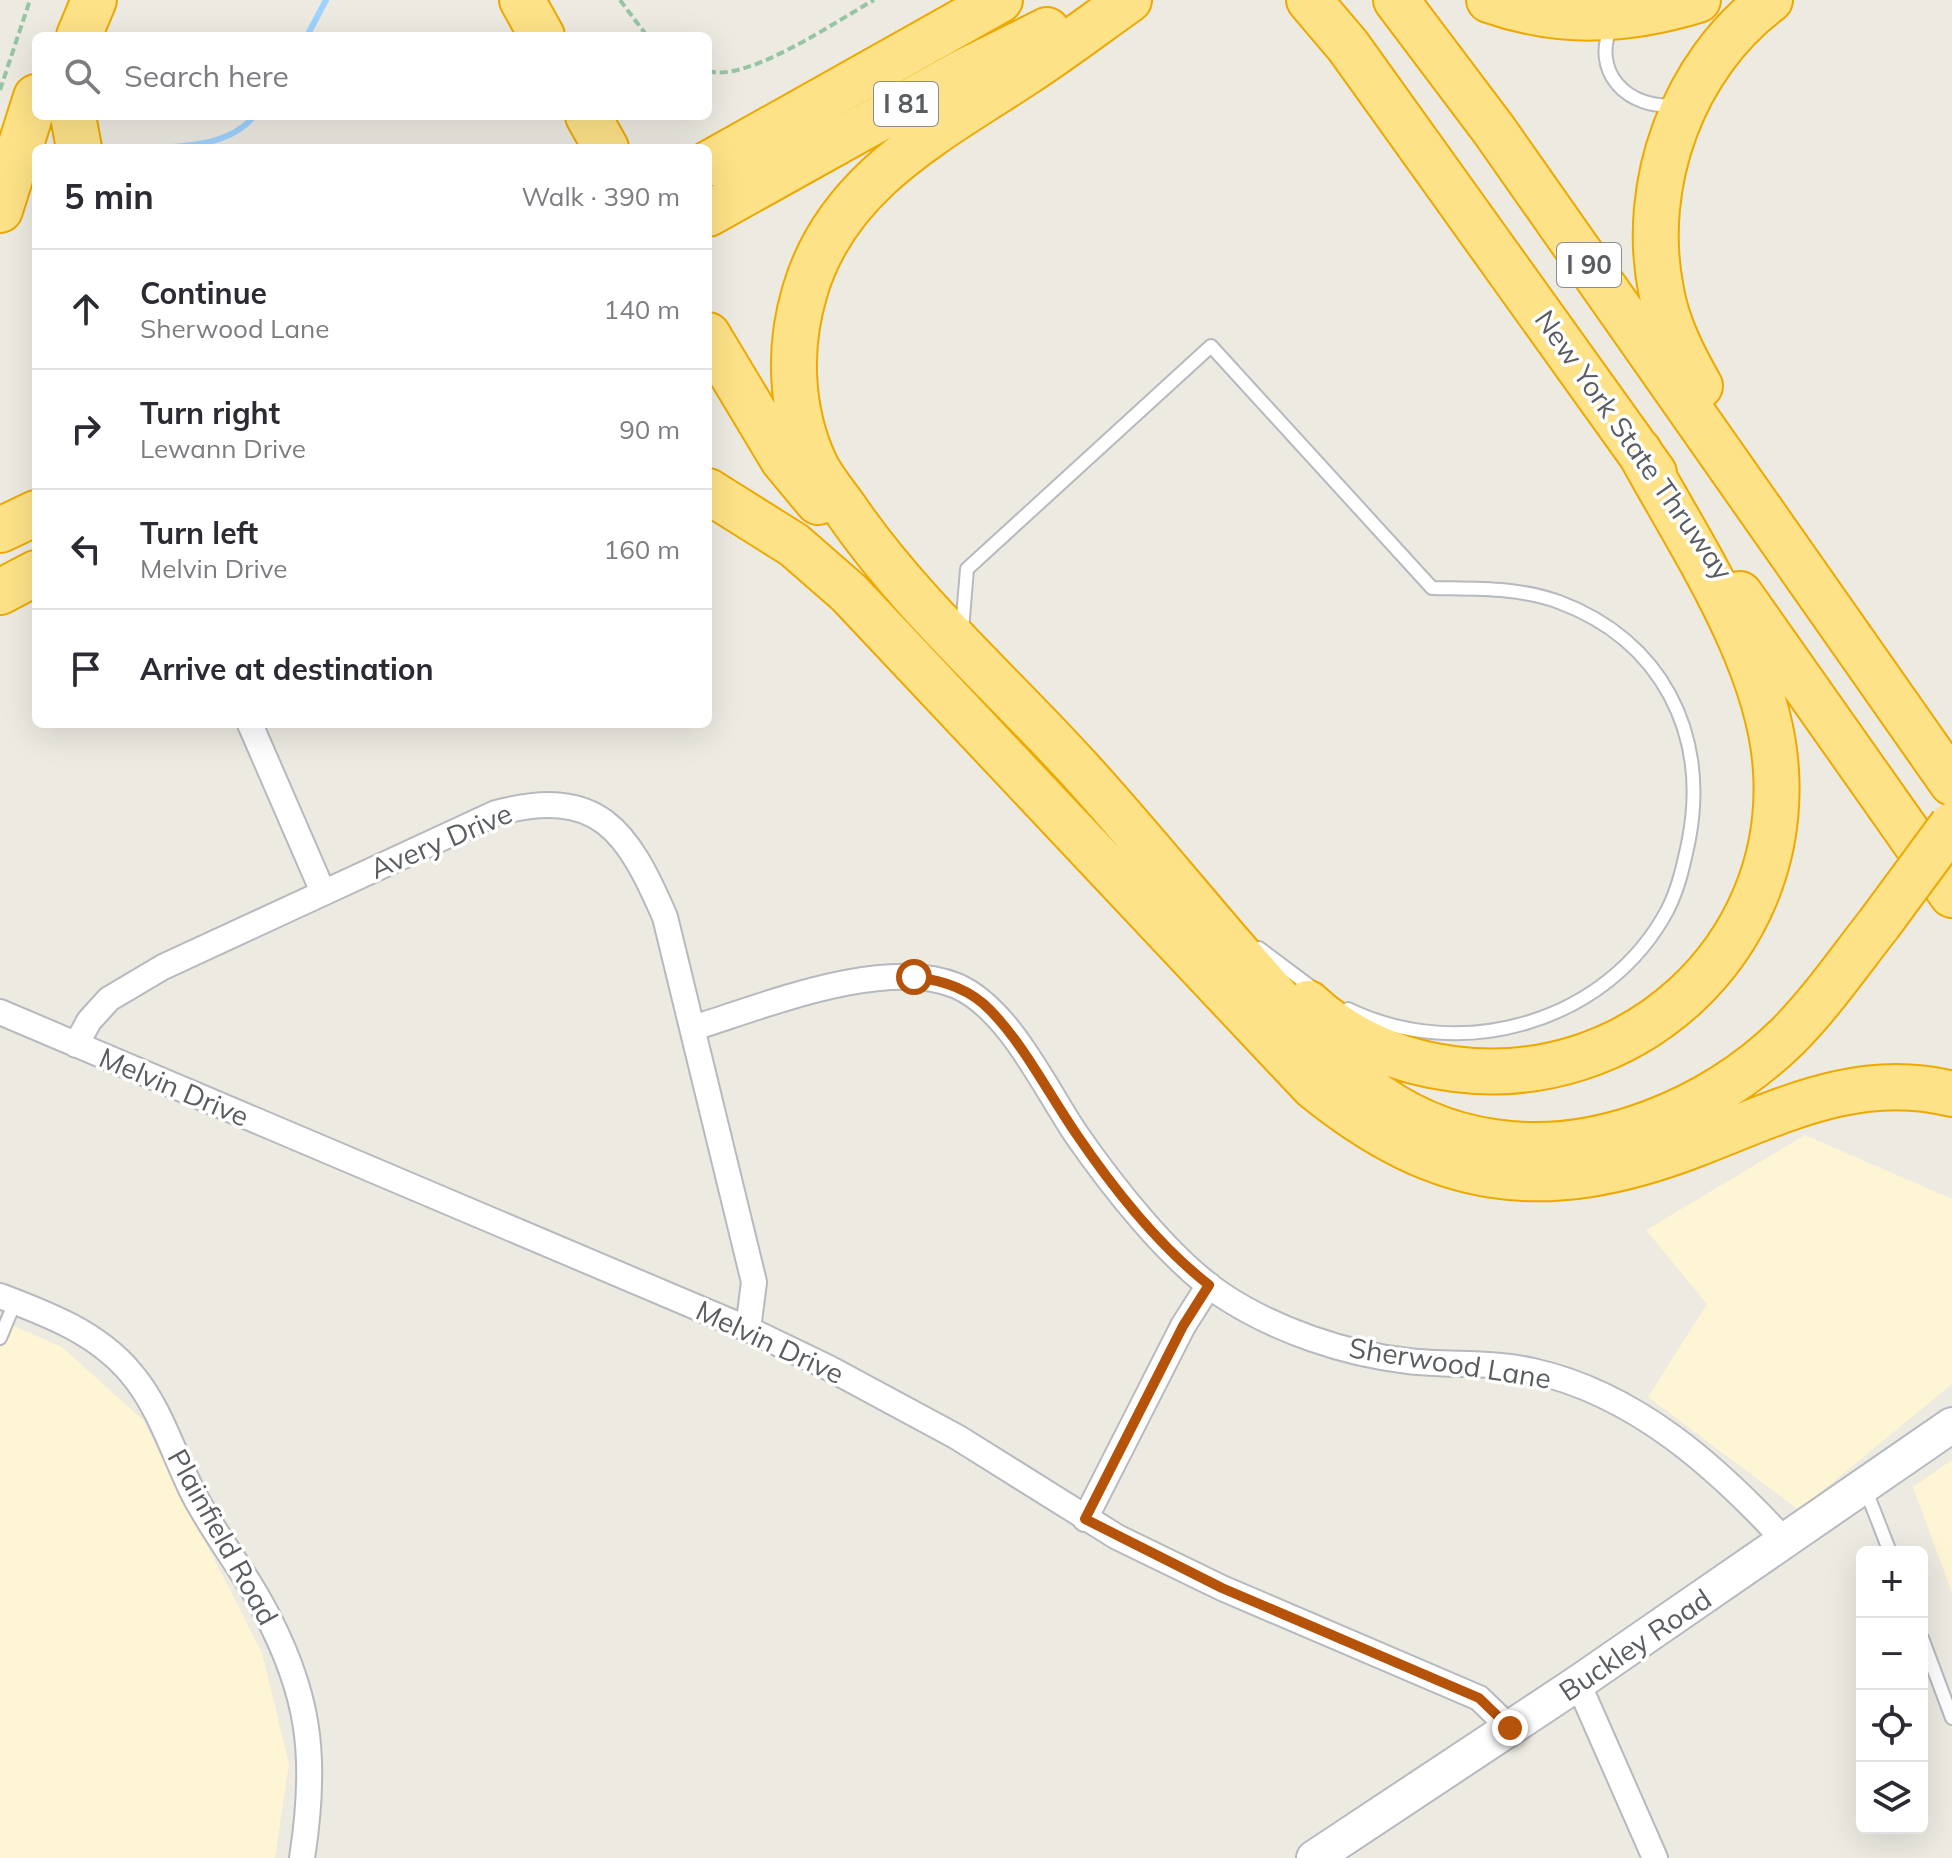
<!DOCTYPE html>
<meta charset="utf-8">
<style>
:root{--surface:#fff;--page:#f2f2f3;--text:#2b2b33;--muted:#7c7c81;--line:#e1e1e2}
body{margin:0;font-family:Mulish,sans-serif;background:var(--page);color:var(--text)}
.controls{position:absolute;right:24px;bottom:24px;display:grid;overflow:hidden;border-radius:12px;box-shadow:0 8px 32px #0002}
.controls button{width:72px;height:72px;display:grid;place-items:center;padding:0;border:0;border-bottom:2px solid var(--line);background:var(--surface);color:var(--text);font:40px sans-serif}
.stop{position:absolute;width:24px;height:24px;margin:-18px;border:6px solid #b45309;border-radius:50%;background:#fff}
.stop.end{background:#b45309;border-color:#fff;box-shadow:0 2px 8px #0008}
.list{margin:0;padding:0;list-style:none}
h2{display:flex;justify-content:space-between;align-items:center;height:104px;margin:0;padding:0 32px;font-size:34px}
h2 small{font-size:26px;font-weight:400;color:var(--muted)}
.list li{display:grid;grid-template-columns:52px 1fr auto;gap:24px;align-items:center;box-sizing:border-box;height:120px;padding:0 32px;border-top:2px solid var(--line)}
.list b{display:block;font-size:30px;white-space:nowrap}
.list p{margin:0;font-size:26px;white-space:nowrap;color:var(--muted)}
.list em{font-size:26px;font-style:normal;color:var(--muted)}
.icon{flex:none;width:44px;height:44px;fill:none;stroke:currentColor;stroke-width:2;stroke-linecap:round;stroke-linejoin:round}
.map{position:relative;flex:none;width:1952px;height:1858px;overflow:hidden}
.search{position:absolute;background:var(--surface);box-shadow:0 8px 32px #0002;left:32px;top:32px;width:680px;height:88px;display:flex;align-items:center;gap:20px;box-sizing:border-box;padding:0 28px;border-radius:12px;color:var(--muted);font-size:30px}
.panel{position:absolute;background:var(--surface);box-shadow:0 8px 32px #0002;left:32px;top:144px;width:680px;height:584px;border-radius:12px}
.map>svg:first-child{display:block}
.commercial{fill:#fef5d4}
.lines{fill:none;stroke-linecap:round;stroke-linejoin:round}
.stream{stroke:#9ed2ff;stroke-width:6}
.lane-casing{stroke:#b6b9be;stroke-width:16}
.street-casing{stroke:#b6b9be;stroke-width:28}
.secondary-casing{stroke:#b6bac0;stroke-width:38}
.highway-casing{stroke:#eda900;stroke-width:48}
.path{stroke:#96c5a4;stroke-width:4;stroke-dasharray:8 4;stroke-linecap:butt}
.lane{stroke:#fff;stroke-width:12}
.street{stroke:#fff;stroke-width:24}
.secondary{stroke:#fff;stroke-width:34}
.highway{stroke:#fde287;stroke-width:44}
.highway-bridge-casing{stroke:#eda900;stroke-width:48;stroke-linecap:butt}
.highway-bridge{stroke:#fde287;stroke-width:44}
.route{stroke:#b45309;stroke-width:10}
.labels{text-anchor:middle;stroke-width:7;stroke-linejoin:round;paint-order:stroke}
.shield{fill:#fff;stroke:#8b8e91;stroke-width:2}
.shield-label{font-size:26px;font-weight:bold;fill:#595d62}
.street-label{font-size:28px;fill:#595d62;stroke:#fff}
</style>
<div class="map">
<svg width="1952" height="1858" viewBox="0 0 1952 1858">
<rect width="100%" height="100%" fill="#eceae1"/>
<path class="commercial" d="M 1805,1135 L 1952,1199 L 1952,1384 L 1799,1510 L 1648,1397 L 1707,1304 L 1646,1230 Z
M 0,1320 L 62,1347 L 143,1420 L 262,1653 L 289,1764 L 275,1858 L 0,1858 Z
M 1952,1460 L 1952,1593 L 1913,1487 Z"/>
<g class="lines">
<path class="stream" d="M 307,36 L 326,0
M 151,148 C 185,147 231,145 254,116"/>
<g class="lane-casing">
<path id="lane" d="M 1612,25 C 1590,71 1627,110 1676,105
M 962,630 L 967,569 L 1211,346 L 1432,588 C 1475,589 1518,587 1559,602 C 1661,640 1709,733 1689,839 C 1684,863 1679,887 1668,909 C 1608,1023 1461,1064 1348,1009
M 1259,948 L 1315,990
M 0,1338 L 15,1302
M 1865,1488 L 1890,1552
M 1922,1638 L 1952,1718"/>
</g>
<g class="street-casing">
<path id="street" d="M 250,724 L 323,892
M 0,1012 L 748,1329 L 829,1368 L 957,1437 L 1117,1537 L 1222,1588 L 1479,1698 L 1510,1728
M 693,1028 C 764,1006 886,956 957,986 C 1009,1009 1045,1088 1076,1134 C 1112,1186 1170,1260 1222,1295 C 1275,1330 1345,1354 1408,1361 C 1449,1366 1491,1361 1533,1371 C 1636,1394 1717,1467 1786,1542
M 76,1045 L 89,1021 L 109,999 L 163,967 L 496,813 C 599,786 627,830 665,917 L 754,1282 L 748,1329
M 0,1296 C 47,1314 96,1332 130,1372 C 159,1405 173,1452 192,1491 C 211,1529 238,1563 259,1600 C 310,1691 318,1756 302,1858
M 1085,1519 L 1183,1326 L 1209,1285
M 1578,1683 L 1655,1858"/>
</g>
<g class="secondary-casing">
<path id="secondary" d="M 1314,1858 L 1578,1683 L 1952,1425"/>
</g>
<g class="highway-casing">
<path id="highway" d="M 522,0 L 542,36
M 1129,0 C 1095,24 1062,49 1027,72 C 938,131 837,181 805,291 C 788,347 790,410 815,464 C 822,479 834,493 844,507 C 910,604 1000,682 1079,769 C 1142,838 1200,911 1262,981 C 1294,1017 1325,1055 1363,1085 C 1402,1116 1444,1135 1494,1142 C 1598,1158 1713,1109 1787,1037 C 1821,1003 1849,962 1879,924
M 1309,0 L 1348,46 L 1654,473
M 1396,0 L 1494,130 L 1952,783
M 1489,0 C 1560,25 1626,22 1698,0
M 79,36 L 94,0
M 73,116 L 79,148
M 588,116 L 606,148
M 708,164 L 1000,0
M 0,210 L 36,97
M 708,214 L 961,73 L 1047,30
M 708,335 L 783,460 L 818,502
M 1700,386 C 1683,356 1667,325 1661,290 C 1640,184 1683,65 1770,0
M 708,491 L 794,545 L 849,593 L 1314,1087 C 1438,1188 1545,1202 1694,1145 C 1778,1113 1858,1070 1952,1094
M 0,530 L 36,513
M 0,592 L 36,573
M 1740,594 L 1952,895
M 1308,1003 C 1350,1042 1398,1062 1454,1069 C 1631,1092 1787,950 1776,771 C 1770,661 1690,545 1639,451"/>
</g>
<path class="path" d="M 620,0 L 647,36
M 708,71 C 747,83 838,20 874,0
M 0,90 L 30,0"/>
<use href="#lane" class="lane"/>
<use href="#street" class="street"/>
<use href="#secondary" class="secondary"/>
<use href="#highway" class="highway"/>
<g class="highway-bridge-casing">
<path id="highway-bridge" d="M 1879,924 L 1952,825"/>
</g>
<use href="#highway-bridge" class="highway-bridge"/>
</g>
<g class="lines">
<path class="route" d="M 914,977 C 942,980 969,988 990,1010 C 1025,1046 1048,1093 1077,1135 C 1113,1188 1159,1246 1209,1285 L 1183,1326 L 1085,1519 L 1222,1588 L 1479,1698 L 1510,1728"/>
</g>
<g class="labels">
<g class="shield">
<rect x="874" y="82" width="64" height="44" rx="6"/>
<rect x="1557" y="243" width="64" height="44" rx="6"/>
</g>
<g class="shield-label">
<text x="906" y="113">I 81</text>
<text x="1589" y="274">I 90</text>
</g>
<g class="street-label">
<text transform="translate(1634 445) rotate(55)" y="10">New York State Thruway</text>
<text transform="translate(441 841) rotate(-23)" y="10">Avery Drive</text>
<text transform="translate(174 1087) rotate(23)" y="10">Melvin Drive</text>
<text transform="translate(770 1342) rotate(25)" y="10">Melvin Drive</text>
<text transform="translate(1450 1363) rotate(9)" y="10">Sherwood Lane</text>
<text transform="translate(223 1537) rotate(61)" y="10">Plainfield Road</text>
<text transform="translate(1635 1645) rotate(-34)" y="10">Buckley Road</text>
</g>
</g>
</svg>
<div class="controls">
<button>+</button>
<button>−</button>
<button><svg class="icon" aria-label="locate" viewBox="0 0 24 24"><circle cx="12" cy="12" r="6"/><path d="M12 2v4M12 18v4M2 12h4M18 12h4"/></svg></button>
<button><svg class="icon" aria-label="layers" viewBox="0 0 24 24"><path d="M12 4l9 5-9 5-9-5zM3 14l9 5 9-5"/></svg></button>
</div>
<div class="stop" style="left:914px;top:977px"></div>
<div class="stop end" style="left:1510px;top:1728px"></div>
<div class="search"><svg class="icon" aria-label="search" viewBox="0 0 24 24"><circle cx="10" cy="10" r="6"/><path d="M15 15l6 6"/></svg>Search here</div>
<section class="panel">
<h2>5 min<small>Walk · 390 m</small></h2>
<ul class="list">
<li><svg class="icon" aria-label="ahead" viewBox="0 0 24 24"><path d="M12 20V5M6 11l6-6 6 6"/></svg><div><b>Continue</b><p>Sherwood Lane</p></div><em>140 m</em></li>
<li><svg class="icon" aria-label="right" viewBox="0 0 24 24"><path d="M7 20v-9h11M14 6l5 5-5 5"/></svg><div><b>Turn right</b><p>Lewann Drive</p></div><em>90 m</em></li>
<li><svg class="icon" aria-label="left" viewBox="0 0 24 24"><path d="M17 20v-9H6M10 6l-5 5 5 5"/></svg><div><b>Turn left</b><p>Melvin Drive</p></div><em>160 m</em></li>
<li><svg class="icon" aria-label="arrive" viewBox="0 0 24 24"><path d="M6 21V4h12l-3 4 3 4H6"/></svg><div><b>Arrive at destination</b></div></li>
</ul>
</section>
</div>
